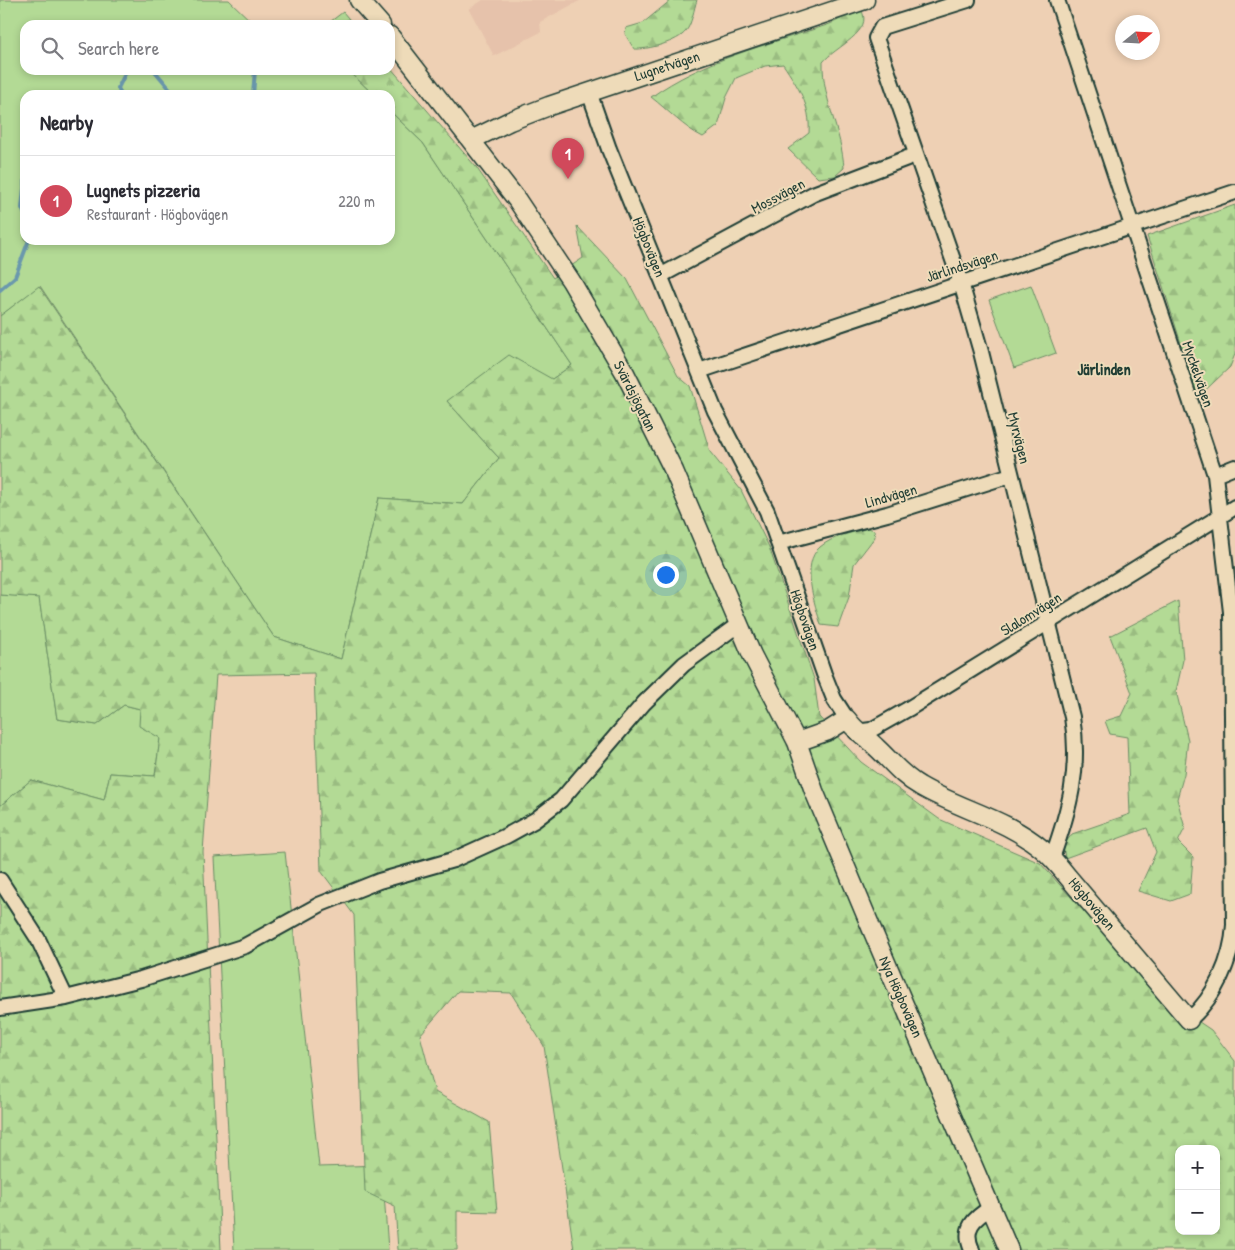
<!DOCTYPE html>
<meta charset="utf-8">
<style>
:root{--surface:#fff;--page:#f2f2f3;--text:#2b2b33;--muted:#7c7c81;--line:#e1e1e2;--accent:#d1495b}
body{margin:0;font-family:"Patrick Hand",sans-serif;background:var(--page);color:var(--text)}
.controls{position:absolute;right:15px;bottom:15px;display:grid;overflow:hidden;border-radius:10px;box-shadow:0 2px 8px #0003}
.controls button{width:45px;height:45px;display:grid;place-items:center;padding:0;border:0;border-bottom:1px solid var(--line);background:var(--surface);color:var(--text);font:25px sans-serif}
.compass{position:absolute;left:1115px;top:15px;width:45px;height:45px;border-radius:50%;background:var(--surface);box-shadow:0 2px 8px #0003;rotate:72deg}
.you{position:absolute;left:665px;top:574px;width:18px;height:18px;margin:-12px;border:4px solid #fff;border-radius:50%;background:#1a73e8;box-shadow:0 0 0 8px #1a73e833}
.badge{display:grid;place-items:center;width:32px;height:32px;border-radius:50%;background:var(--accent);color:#fff;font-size:16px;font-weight:700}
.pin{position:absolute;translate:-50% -41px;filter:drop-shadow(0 1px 2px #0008)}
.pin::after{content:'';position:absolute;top:26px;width:18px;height:15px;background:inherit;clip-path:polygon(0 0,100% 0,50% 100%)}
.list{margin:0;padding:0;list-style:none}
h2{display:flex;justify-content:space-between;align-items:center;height:65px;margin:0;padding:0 20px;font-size:21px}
h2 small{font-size:16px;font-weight:400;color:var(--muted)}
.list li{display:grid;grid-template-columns:32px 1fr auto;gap:15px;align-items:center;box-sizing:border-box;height:90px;padding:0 20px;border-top:1px solid var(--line)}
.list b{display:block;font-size:19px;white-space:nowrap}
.list p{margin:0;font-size:16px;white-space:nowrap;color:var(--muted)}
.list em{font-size:16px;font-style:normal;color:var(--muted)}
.icon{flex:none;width:28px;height:28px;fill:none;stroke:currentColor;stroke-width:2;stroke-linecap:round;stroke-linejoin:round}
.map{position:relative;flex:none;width:1235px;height:1250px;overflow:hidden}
.search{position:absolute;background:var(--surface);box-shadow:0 2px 8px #0003;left:20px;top:20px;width:375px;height:55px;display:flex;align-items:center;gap:12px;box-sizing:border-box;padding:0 18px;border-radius:15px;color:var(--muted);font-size:19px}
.panel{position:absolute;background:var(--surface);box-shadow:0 2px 8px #0003;left:20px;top:90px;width:375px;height:155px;border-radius:15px}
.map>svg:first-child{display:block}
.built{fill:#e6c2ab}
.grass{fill:#b3da95;stroke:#698c64}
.forest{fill:url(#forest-firs);stroke:#698c64;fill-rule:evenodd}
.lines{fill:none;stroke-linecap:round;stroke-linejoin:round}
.stream{stroke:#6b98ad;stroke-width:4}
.minor-casing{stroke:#1f3d34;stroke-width:18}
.tertiary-casing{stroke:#1f3d34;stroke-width:21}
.minor{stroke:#eedbb9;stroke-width:14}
.tertiary{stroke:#eedbb9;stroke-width:18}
.labels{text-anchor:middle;stroke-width:4;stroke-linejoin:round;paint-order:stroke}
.street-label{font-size:15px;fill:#1f3d34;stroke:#eedbb9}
.neighbourhood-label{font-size:16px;font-weight:bold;fill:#1f3d34;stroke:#eedbb9}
</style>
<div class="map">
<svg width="1235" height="1250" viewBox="0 0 1235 1250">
<defs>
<pattern id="forest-firs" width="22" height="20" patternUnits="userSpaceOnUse" patternTransform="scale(1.25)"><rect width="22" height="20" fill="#b3da95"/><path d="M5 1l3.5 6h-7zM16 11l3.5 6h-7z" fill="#9abc81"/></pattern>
</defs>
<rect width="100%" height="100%" fill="#eed0b4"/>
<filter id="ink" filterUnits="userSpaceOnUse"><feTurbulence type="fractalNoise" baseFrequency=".02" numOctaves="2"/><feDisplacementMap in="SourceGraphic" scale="10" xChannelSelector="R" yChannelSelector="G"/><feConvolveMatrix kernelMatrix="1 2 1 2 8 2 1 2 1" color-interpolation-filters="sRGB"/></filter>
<g filter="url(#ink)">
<path class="built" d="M 483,0 L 581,0 L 540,22 L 541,32 L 494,56 L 469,9 Z"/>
<path class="grass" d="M 0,0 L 229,0 L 255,25 L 25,25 L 25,70 L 348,70 L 374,95 L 25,95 L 25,240 L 390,240 L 390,111 L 423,143 L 572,365 L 552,379 L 447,401 L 499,458 L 463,504 L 379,498 L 341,659 L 274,637 L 40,286 L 0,316 Z
M 1031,285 L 1056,353 L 1014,368 L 989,300 Z
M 0,595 L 39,597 L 57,719 L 97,725 L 124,705 L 140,709 L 160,738 L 155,776 L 110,773 L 104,800 L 31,780 L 0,806 Z
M 285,852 L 319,1167 L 382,1165 L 388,1250 L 234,1250 L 214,857 Z"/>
<path class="forest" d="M 671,0 L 697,0 C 694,8 692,24 686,31 C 678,42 647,50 634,49 L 625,34 L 626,28 L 643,23 Z
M 861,10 C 875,31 835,47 823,62 C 822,99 842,132 844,168 L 835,176 L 818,178 L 788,149 L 809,133 C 811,105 798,87 783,64 L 765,66 L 736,78 L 726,98 L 718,126 L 703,137 C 683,127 669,111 651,97 C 702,60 767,45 827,25 C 839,21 849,13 861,10 Z
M 343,12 L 354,25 L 326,25 Z
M 390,67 L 476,167 L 553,278 L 583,258 L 577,226 L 627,279 L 678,376 L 690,386 L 710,452 L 741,490 L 769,547 L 814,679 L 819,717 L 861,762 L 939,819 L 1040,863 L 1162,997 L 1211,1030 L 1235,1061 L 1235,1250 L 574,1250 L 544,1046 L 511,993 L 458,991 L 420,1035 L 435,1092 L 489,1122 L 497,1212 L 457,1211 L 457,1250 L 398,1250 L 395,1206 L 365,1192 L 354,915 L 321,871 L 314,673 L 216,675 L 203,852 L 221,1250 L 0,1250 L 0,806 L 31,780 L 104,800 L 110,773 L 155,776 L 160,738 L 139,726 L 140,709 L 124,705 L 97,725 L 57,719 L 39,598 L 0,595 L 0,316 L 39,286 L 274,637 L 341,659 L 379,498 L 463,504 L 499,458 L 447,401 L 509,355 L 552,379 L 572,365 L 423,143 L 390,111 L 390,95 L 374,95 L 348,70 L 390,70 ZM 1179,1149 L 1216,1149 L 1216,1231 L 1179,1231 Z
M 1235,205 L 1235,354 L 1230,367 L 1198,397 L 1147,236 Z
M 868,528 L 874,530 L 875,537 L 854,564 L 849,597 L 838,627 L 821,625 C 815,604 800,564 820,547 C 833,536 852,533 868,528 Z
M 1178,601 L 1183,660 L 1176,691 L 1188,740 L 1184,774 L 1177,799 L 1185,828 L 1178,842 L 1193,857 L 1190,894 L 1171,901 L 1138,891 L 1156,852 L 1147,828 L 1065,858 L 1063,846 L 1072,834 L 1130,814 L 1127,737 L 1110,734 L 1105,721 L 1121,716 L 1132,693 L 1110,636 Z"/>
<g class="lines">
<path class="stream" d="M 154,70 L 175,95
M 121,95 L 118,88 L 127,70
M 253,95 L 255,70
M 25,179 L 22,208 L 25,215
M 0,290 L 15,277 L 29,240"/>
<g class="minor-casing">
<path id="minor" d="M 968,0 L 882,27 L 876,38 L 961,283 L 981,352 L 1072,717 C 1081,768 1069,811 1052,858
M 1057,0 L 1215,475 L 1231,612 L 1234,925 C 1232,960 1215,997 1189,1020
M 589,92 L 609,149 L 715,411 L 767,511 L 824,674 L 834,699 L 847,719
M 660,276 L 813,194 L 915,155
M 699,371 L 1235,192
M 1215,475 L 1235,467
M 778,543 L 887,514 L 1011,475
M 856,732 L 871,730 L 908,709 L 1235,507
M 0,880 L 38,939 L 66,998
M 0,1008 L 66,998 L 141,979 L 245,946 L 321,904 L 379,881 L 453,860 L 506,836 L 535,820 L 561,800 L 644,703 L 684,664 L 739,624
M 972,1250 C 962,1228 974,1218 992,1207"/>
</g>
<g class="tertiary-casing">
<path id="tertiary" d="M 359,0 L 381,25
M 390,36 L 517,200 L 571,281 L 625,373 L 674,471 L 752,655 L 797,742 L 814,791 L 873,932 L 1009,1250
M 471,140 L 510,121 L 549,106 L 865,0
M 797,742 L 828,731 L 847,719 C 855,731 866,737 877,748 C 891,761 902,776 920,786 C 959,809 1007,819 1042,849 C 1052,857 1060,867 1068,877 L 1189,1020"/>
</g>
<use href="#minor" class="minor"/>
<use href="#tertiary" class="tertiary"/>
</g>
</g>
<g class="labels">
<g class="street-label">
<text transform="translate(667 66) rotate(-18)" y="5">Lugnetvägen</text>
<text transform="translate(778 196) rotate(-28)" y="5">Mossvägen</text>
<text transform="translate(649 247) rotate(68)" y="5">Högbovägen</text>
<text transform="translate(962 266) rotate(-18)" y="5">Järlindsvägen</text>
<text transform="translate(1198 374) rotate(71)" y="5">Myckelvägen</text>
<text transform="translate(635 396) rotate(63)" y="5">Svärdsjögatan</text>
<text transform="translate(1019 438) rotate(76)" y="5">Myrvägen</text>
<text transform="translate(891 496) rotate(-16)" y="5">Lindvägen</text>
<text transform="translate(1031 614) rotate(-32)" y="5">Slalomvägen</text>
<text transform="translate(805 620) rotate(71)" y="5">Högbovägen</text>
<text transform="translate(1092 904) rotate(50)" y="5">Högbovägen</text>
<text transform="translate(901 997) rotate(66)" y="5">Nya Högbovägen</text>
</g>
<g class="neighbourhood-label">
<text x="1104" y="375">Järlinden</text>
</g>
</g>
</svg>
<div class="controls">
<button>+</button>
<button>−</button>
</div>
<svg class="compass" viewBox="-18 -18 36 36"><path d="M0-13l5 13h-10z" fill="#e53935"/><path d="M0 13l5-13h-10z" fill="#7c7c81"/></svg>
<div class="you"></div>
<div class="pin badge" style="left:568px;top:179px">1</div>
<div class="search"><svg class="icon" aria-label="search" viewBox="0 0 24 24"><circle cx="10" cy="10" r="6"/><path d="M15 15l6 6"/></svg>Search here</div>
<section class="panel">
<h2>Nearby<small></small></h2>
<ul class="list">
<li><span class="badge">1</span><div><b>Lugnets pizzeria</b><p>Restaurant · Högbovägen</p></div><em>220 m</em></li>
</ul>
</section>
</div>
